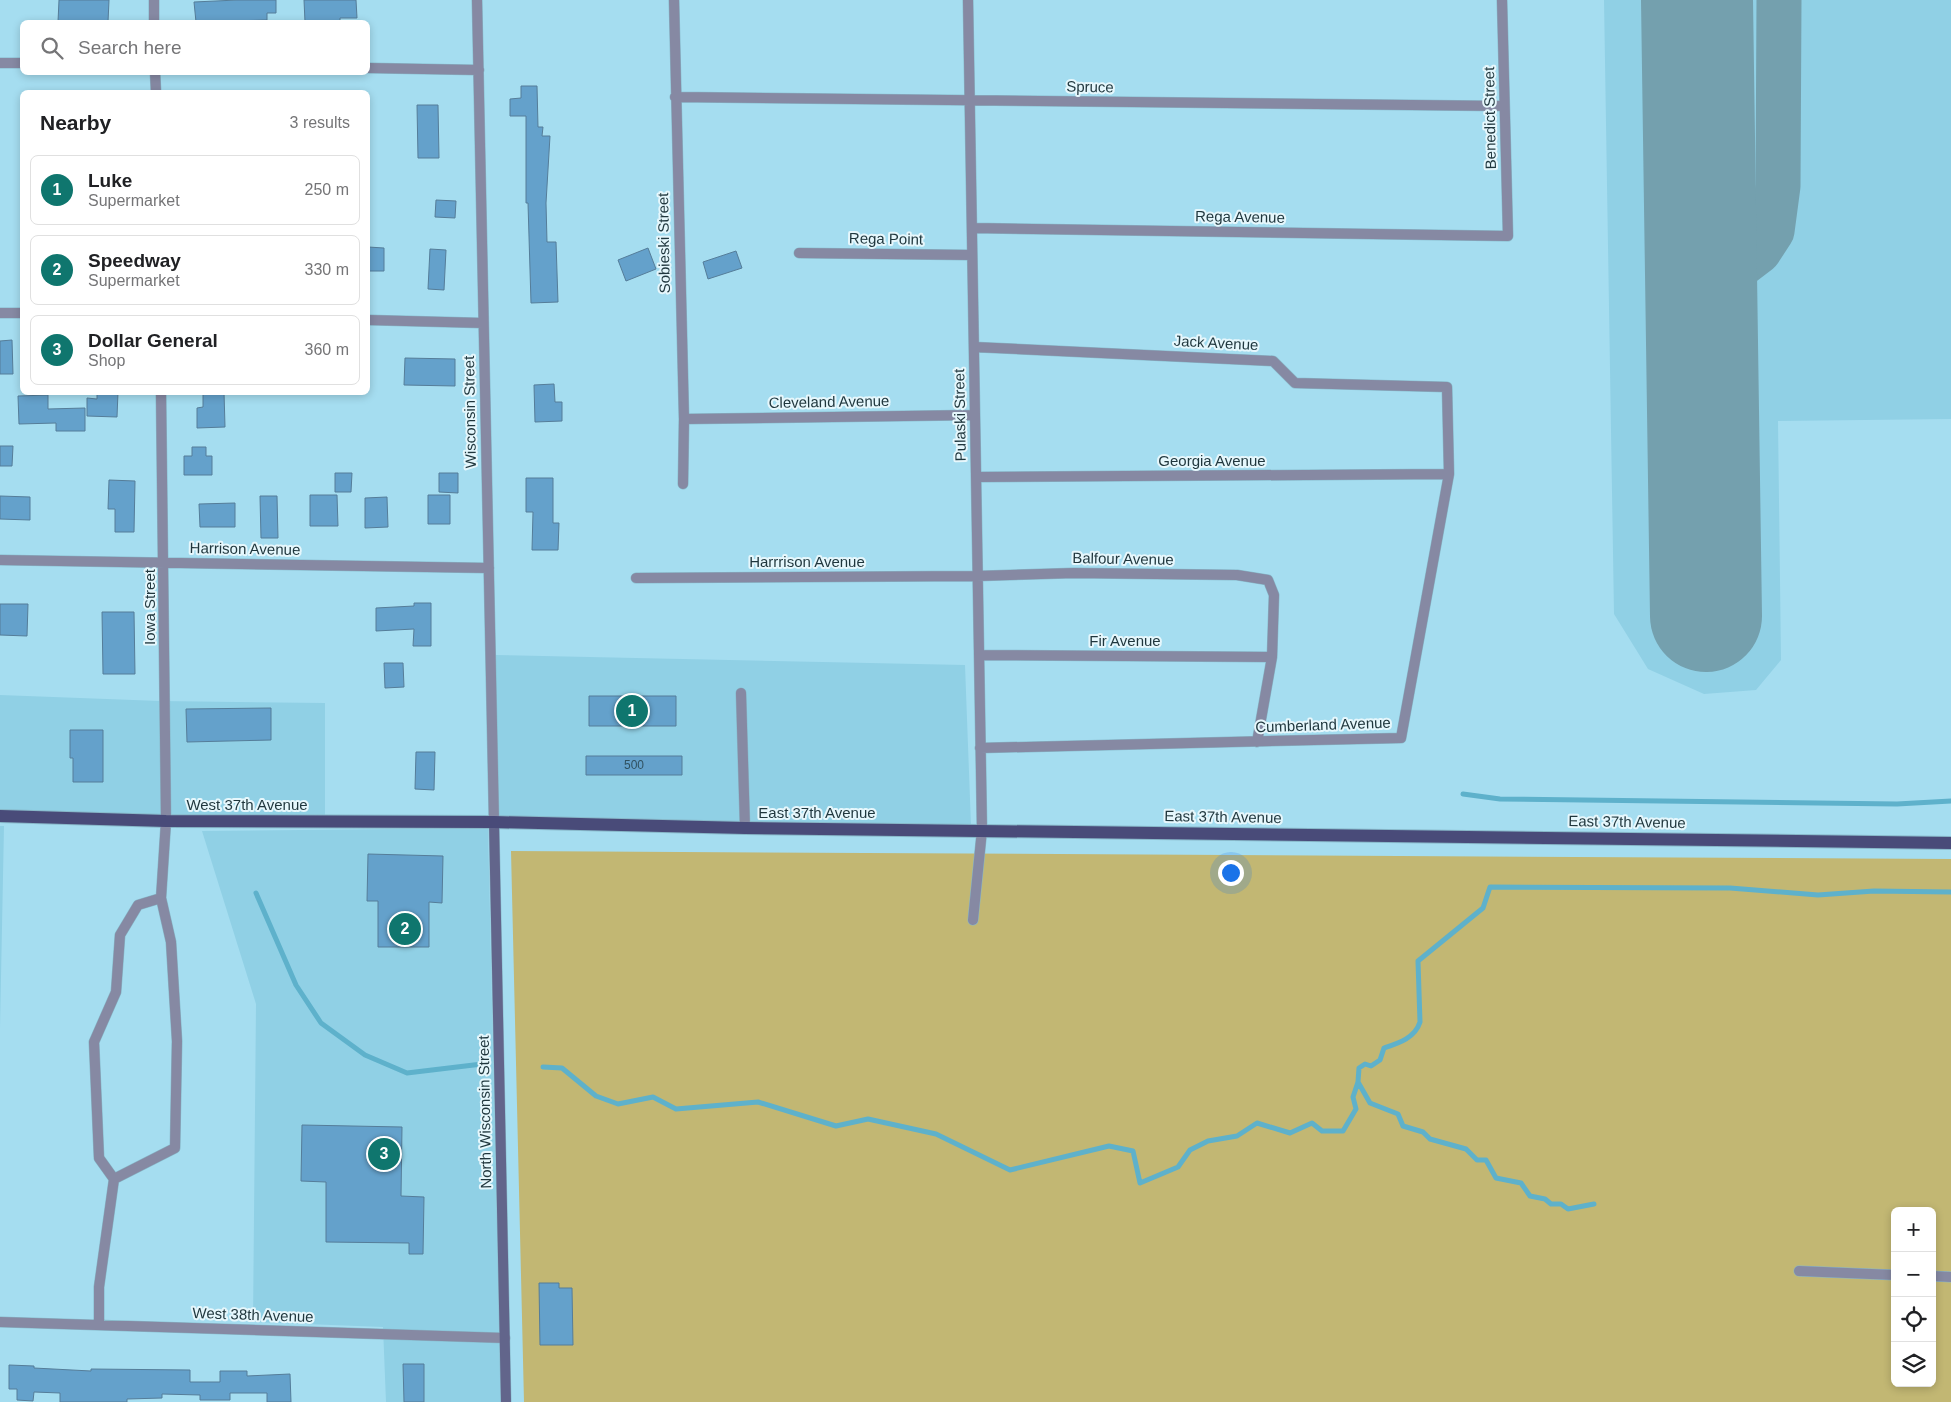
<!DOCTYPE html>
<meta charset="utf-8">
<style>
:root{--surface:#fff;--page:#f2f2f2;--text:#202124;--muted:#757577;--line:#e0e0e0;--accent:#0f766e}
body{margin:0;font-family:Arial,sans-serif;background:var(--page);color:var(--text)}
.controls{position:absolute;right:15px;bottom:15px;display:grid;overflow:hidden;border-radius:8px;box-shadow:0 2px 8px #0003}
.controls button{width:45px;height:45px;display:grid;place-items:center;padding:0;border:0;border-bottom:1px solid var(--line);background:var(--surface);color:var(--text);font:25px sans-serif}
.you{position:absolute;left:1230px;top:872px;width:18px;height:18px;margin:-12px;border:4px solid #fff;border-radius:50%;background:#1a73e8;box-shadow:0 0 0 8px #1a73e833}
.badge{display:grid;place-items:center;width:32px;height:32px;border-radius:50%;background:var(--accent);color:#fff;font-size:16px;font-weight:700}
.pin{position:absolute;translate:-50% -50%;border:2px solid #fff;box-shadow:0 1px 5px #0006}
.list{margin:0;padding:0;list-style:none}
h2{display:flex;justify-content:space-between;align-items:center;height:65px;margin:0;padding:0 20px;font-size:21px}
h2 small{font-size:16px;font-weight:400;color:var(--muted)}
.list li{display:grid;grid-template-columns:32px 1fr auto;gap:15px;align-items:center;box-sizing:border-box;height:70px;margin:0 10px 10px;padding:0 10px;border:1px solid var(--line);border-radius:8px}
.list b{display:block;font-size:19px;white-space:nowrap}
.list p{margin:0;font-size:16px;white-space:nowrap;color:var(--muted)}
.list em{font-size:16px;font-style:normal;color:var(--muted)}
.icon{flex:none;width:28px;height:28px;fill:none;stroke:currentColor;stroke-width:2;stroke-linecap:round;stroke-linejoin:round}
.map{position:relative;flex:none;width:1951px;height:1402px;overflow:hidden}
.search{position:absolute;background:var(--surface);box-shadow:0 2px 8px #0003;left:20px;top:20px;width:350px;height:55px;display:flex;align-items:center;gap:12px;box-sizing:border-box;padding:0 18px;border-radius:8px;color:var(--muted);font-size:19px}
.panel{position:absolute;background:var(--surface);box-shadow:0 2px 8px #0003;left:20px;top:90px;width:350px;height:305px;border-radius:8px}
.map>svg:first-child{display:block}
.built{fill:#90d0e5}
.green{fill:#c2b773;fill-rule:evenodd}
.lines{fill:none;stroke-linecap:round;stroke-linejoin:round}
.stream{stroke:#5eb1cb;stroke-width:5}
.taxiway{stroke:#74a0ae;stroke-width:45}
.runway{stroke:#74a0ae;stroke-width:112}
.building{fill:#64a1cb;stroke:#557d99}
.street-casing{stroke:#88b8c9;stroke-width:11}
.secondary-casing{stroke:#88b8c9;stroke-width:11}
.primary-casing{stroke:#88b8c9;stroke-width:14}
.street{stroke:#8689a3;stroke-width:10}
.secondary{stroke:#62658b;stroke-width:10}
.primary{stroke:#494b79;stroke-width:12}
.labels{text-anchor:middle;stroke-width:4;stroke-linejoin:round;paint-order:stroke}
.number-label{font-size:12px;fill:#305160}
.street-label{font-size:15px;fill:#1f363d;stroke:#e6f7fc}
</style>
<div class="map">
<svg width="1951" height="1402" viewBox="0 0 1951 1402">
<rect width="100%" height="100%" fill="#a5ddf0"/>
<path class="built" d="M 1604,0 L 1951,0 L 1951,419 L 1778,421 L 1781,660 L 1756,690 L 1704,694 L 1648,669 L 1614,614 Z
M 495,655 L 965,665 L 971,826 L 499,818 Z
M 0,695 L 160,701 L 325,703 L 325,816 L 158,816 L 0,811 Z
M 0,826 L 4,826 L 0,1028 Z
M 488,828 L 501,1402 L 386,1402 L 383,1327 L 253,1322 L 256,1004 L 202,831 Z"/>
<path class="green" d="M 511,851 L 1951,859 L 1951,1402 L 524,1402 ZM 1895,1211 L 1932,1211 L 1932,1383 L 1895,1383 Z"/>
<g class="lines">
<path class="stream" d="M 1463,794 L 1500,799 L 1897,804 L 1951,801
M 256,893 L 296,985 L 321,1023 L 365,1055 L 407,1073 L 482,1064
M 543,1067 L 562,1068 L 596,1096 L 618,1104 L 653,1097 L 676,1109 L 758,1102 L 836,1126 L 868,1119 L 936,1134 L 1010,1170 L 1109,1146 L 1133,1151 L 1140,1183 L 1178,1167 L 1190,1150 L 1208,1141 L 1237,1136 L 1257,1123 L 1290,1133 L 1312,1123 L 1322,1131 L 1343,1131 L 1356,1109 L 1353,1097 L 1358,1082 L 1359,1068 L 1365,1064 L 1371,1066 L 1380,1060 L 1384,1048 C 1399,1043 1415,1038 1420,1022 L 1418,961 L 1483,908 L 1490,887 L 1730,888 L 1818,895 L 1874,891 L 1951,892
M 1358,1082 L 1370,1103 L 1398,1114 L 1403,1126 L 1423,1132 L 1430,1139 L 1466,1149 L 1477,1160 L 1486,1160 L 1496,1178 L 1521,1183 L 1530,1196 L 1545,1199 L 1551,1204 L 1561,1204 L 1568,1209 L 1594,1204"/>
<path class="taxiway" d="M 1701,272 L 1738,267 L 1759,251 L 1772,231 L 1778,186 L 1779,0"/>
<path class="runway" d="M 1697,0 L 1706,616"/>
</g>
<path class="building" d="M 59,0 L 109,0 L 108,22 L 58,22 Z
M 237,0 L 276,0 L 276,13 L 267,13 L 267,20 L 196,22 L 194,2 Z
M 304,0 L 356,0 L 357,18 L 340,18 L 340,21 L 305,22 Z
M 521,86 L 537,86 L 538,127 L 543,127 L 542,136 L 550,136 L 546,203 L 547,242 L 556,242 L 558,302 L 531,303 L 528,203 L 526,203 L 526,116 L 510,116 L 510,99 L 521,98 Z
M 417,105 L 438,105 L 439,158 L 418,158 Z
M 436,200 L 456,201 L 455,218 L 435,217 Z
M 368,247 L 384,248 L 384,271 L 368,271 Z
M 648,248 L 656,269 L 626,281 L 618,260 Z
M 430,249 L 446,250 L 444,290 L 428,289 Z
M 736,251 L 742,268 L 708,279 L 703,262 Z
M 12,340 L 13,374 L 0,374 L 0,341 Z
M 405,358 L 455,359 L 455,386 L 404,385 Z
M 554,384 L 555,402 L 562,402 L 562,421 L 535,422 L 534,385 Z
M 97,392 L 118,392 L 117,417 L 87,416 L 87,398 L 97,399 Z
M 203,392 L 224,392 L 225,427 L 197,428 L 197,408 L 203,407 Z
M 48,395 L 48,409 L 85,408 L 85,431 L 56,431 L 56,423 L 19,424 L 18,396 Z
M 0,446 L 13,446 L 12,466 L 0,466 Z
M 192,447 L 206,447 L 206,456 L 212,456 L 212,475 L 184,475 L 184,456 L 192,456 Z
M 335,473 L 352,473 L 351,492 L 335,492 Z
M 439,473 L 458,473 L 458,493 L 439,492 Z
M 526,478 L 553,478 L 553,523 L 559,523 L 558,550 L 532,550 L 533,512 L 526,512 Z
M 109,480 L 135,481 L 134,532 L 115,532 L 115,509 L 108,509 Z
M 310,495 L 337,495 L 338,526 L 310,526 Z
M 428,495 L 450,495 L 450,524 L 428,524 Z
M 0,496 L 30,497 L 30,520 L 0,519 Z
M 260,496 L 277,496 L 278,538 L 261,538 Z
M 387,497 L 388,527 L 365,528 L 365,498 Z
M 235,503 L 235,527 L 200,527 L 199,504 Z
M 414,603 L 431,603 L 431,646 L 413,646 L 414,629 L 376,631 L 376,608 L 414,606 Z
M 0,604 L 28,604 L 27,636 L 0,635 Z
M 102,612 L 134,612 L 135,674 L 103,674 Z
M 384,663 L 403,663 L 404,687 L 385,688 Z
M 589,696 L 676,696 L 676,726 L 589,726 Z
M 271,708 L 271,740 L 187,742 L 186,709 Z
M 70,730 L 103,730 L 103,782 L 73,782 L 73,758 L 70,758 Z
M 416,752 L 435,752 L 434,790 L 415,789 Z
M 586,756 L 682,756 L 682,775 L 586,775 Z
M 368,854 L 443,856 L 442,903 L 429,902 L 429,947 L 378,947 L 378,901 L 367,901 Z
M 302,1125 L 402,1127 L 401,1196 L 424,1197 L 423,1254 L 409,1254 L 409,1243 L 326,1242 L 326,1182 L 301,1181 Z
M 539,1283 L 559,1283 L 559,1288 L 572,1288 L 573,1345 L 540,1345 Z
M 403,1364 L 424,1364 L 424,1402 L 404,1402 Z
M 9,1365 L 34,1366 L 34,1368 L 91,1371 L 91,1369 L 190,1370 L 190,1382 L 220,1382 L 220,1371 L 247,1371 L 247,1376 L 290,1374 L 291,1402 L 267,1402 L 267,1393 L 230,1393 L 230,1400 L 200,1400 L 200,1395 L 162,1394 L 162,1398 L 127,1399 L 127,1402 L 60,1402 L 60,1393 L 34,1392 L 33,1401 L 17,1400 L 17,1389 L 9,1389 Z"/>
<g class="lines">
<g class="street-casing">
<path id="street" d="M 154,0 L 154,22
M 477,0 L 494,822
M 674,0 L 684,419 L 683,484
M 968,0 L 982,830 L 973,920
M 0,63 L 22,63
M 368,68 L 479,70
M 155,72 L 156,92
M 675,97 L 1504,106
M 972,228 L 1508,236 L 1502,0
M 799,253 L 972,255
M 0,313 L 22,313
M 368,320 L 483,323
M 974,347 L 1273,361 L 1295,383 L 1447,387 L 1449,474 L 1401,738 L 980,748
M 684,419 L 974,415
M 976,477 L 1449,474
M 0,560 L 489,568
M 636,578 L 977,576 L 1074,573 L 1237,575 L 1268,580 L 1274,595 L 1272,657 L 1257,742
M 979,655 L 1272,657
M 741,693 L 745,828
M 114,1179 L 99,1158 L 94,1042 L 116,992 L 120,935 L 138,905 L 161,898
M 1799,1271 L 1895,1275
M 1932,1276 L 1951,1277
M 0,1322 L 505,1338
M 99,1325 L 99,1287 L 114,1179 L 175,1148 L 177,1041 L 171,942 L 161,898 L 166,821 L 161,392"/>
</g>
<g class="secondary-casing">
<path id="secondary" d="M 494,822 L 506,1402"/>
</g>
<g class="primary-casing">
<path id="primary" d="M 0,816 L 166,821 L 494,822 L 745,828 L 1951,843"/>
</g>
<use href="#street" class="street"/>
<use href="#secondary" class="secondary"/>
<use href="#primary" class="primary"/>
</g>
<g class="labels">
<g class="number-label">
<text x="634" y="769">500</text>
</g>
<g class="street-label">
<text transform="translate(1090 87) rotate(1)" y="5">Spruce</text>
<text transform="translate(1490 118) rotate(-91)" y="5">Benedict Street</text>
<text transform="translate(1240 217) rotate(1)" y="5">Rega Avenue</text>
<text transform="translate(886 239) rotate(1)" y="5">Rega Point</text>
<text transform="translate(664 243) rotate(-91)" y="5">Sobieski Street</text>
<text transform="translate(1216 343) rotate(3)" y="5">Jack Avenue</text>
<text transform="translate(829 402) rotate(-1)" y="5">Cleveland Avenue</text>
<text transform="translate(470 412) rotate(-91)" y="5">Wisconsin Street</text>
<text transform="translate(960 415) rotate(-91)" y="5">Pulaski Street</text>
<text x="1212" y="466">Georgia Avenue</text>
<text transform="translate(245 549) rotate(1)" y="5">Harrison Avenue</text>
<text transform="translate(1123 559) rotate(1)" y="5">Balfour Avenue</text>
<text x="807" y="567">Harrrison Avenue</text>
<text transform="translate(150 607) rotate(-90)" y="5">Iowa Street</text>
<text x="1125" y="646">Fir Avenue</text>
<text transform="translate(1323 725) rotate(-2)" y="5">Cumberland Avenue</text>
<text x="247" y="810">West 37th Avenue</text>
<text x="817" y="818">East 37th Avenue</text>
<text transform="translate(1223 817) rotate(1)" y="5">East 37th Avenue</text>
<text transform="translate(1627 822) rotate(1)" y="5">East 37th Avenue</text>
<text transform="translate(485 1112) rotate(-91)" y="5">North Wisconsin Street</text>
<text transform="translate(253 1315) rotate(2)" y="5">West 38th Avenue</text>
</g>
</g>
</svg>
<div class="controls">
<button>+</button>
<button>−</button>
<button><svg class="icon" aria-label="locate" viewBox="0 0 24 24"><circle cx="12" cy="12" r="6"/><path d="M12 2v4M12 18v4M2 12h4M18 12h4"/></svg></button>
<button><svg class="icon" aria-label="layers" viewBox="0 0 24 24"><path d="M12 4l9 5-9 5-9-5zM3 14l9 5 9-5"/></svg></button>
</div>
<div class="you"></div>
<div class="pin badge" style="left:632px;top:711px">1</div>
<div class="pin badge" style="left:405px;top:929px">2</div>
<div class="pin badge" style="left:384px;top:1154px">3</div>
<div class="search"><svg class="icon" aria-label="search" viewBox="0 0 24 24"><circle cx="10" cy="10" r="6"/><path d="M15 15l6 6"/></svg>Search here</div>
<section class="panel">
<h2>Nearby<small>3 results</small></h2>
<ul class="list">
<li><span class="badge">1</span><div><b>Luke</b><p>Supermarket</p></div><em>250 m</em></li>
<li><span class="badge">2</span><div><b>Speedway</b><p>Supermarket</p></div><em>330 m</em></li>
<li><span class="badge">3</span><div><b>Dollar General</b><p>Shop</p></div><em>360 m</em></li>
</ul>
</section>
</div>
